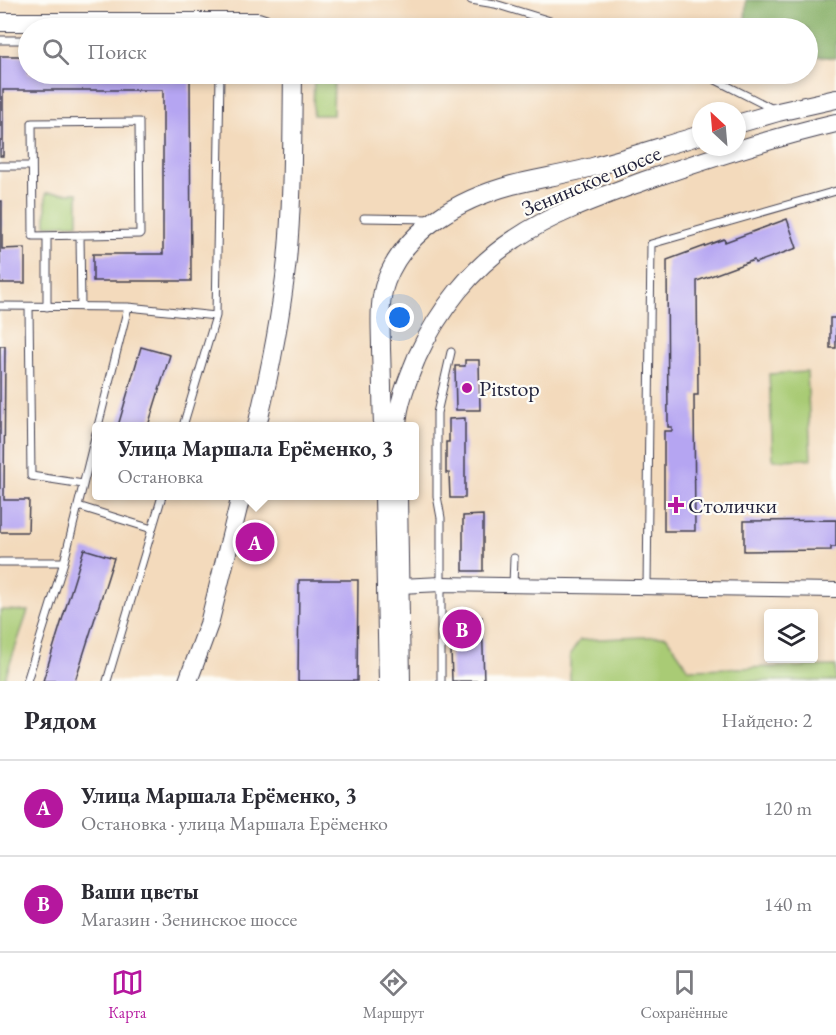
<!DOCTYPE html>
<html lang="ru">
<meta charset="utf-8">
<style>
:root{--surface:#fff;--page:#f7f7f7;--text:#2b2b33;--muted:#7c7c81;--line:#e1e1e2;--accent:#b5179e}
body{margin:0;font-family:"EB Garamond",serif;background:var(--page);color:var(--text)}
.controls{position:absolute;right:18px;bottom:18px;display:grid;overflow:hidden;border-radius:6px;box-shadow:0 3px 9px #0003}
.controls button{width:54px;height:54px;display:grid;place-items:center;padding:0;border:0;border-bottom:2px solid var(--line);background:var(--surface);color:var(--text);font:30px sans-serif}
.compass{position:absolute;left:692px;top:102px;width:54px;height:54px;border-radius:50%;background:var(--surface);box-shadow:0 3px 9px #0003;rotate:334deg}
.you{position:absolute;left:400px;top:318px;width:21px;height:21px;margin:-15px;border:4px solid #fff;border-radius:50%;background:#1a73e8;box-shadow:0 0 0 9px #1a73e833}
.badge{display:grid;place-items:center;width:39px;height:39px;border-radius:50%;background:var(--accent);color:#fff;font-size:20px;font-weight:700}
.pin{position:absolute;translate:-50% -50%;border:3px solid #fff;box-shadow:0 2px 6px #0006}
.popup{position:absolute;left:92px;top:422px;width:327px;height:78px;box-sizing:border-box;display:grid;place-content:center;border-radius:6px;background:var(--surface);filter:drop-shadow(0 2px 4px #0005);font-size:20px;white-space:nowrap;color:var(--muted)}
.popup b{font-size:22px;color:var(--text)}
.popup::after{content:'';position:absolute;left:50%;top:100%;margin-left:-12px;border:12px solid transparent;border-top-color:var(--surface)}
.list{margin:0;padding:0;list-style:none}
h2{display:flex;justify-content:space-between;align-items:center;height:78px;margin:0;padding:0 24px;font-size:26px}
h2 small{font-size:20px;font-weight:400;color:var(--muted)}
.list li{display:grid;grid-template-columns:39px 1fr auto;gap:18px;align-items:center;box-sizing:border-box;height:96px;padding:0 24px;border-top:2px solid var(--line)}
.list b{display:block;font-size:22px;white-space:nowrap}
.list p{margin:0;font-size:20px;white-space:nowrap;color:var(--muted)}
.list em{font-size:20px;font-style:normal;color:var(--muted)}
.icon{flex:none;width:33px;height:33px;fill:none;stroke:currentColor;stroke-width:2;stroke-linecap:round;stroke-linejoin:round}
.map{position:relative;flex:none;width:836px;height:681px;overflow:hidden}
.search{position:absolute;background:var(--surface);box-shadow:0 3px 9px #0003;left:18px;right:18px;top:18px;height:66px;display:flex;align-items:center;gap:15px;box-sizing:border-box;padding:0 21px;border-radius:33px;color:var(--muted);font-size:22px}
.sheet{height:270px;background:var(--surface)}
nav{display:flex;justify-content:space-around;align-items:center;box-sizing:border-box;height:84px;border-top:2px solid var(--line);background:var(--surface);font-size:16px;color:var(--muted)}
nav a{display:grid;justify-items:center;gap:3px}
nav .on{color:var(--accent)}
.map>svg:first-child{display:block}
.green{fill:#a9cb74;stroke:#667658;stroke-width:1.5}
.forest{fill:#86af66;stroke:#546850;stroke-width:1.5}
.building{fill:#b5a5f2}
.lines{fill:none;stroke-linecap:round;stroke-linejoin:round}
.lane-casing{stroke:#413e4e;stroke-width:9}
.street-casing{stroke:#413e4e;stroke-width:16}
.secondary-casing{stroke:#413e4e;stroke-width:20}
.lane{stroke:#fff;stroke-width:7}
.street{stroke:#fff;stroke-width:14}
.secondary{stroke:#fff;stroke-width:18}
.poi-dot{fill:#b5179e;stroke:#fdfcf7;stroke-width:2}
.labels{text-anchor:middle;stroke-width:4.5;stroke-linejoin:round;paint-order:stroke}
.street-label{font-size:22px;fill:#22223b;stroke:#fdfcf7}
.poi-label{font-size:22px;fill:#22223b;stroke:#fdfcf7;text-anchor:start}
</style>
<div class="map">
<svg width="836" height="681" viewBox="0 0 836 681">
<rect width="100%" height="100%" fill="#fdfcf7"/>
<filter id="ink" filterUnits="userSpaceOnUse"><feTurbulence type="fractalNoise" baseFrequency=".0167" numOctaves="2"/><feDisplacementMap in="SourceGraphic" scale="12" xChannelSelector="R" yChannelSelector="G"/><feConvolveMatrix kernelMatrix="1 2 1 2 8 2 1 2 1" color-interpolation-filters="sRGB"/></filter>
<filter id="wash" filterUnits="userSpaceOnUse"><feTurbulence type="fractalNoise" baseFrequency=".008" numOctaves="4" result="noise"/><feDisplacementMap in="SourceGraphic" scale="24" xChannelSelector="R" yChannelSelector="G"/><feGaussianBlur stdDeviation="1.35" result="paint"/><feColorMatrix in="noise" values="0 0 0 0 0 0 0 0 0 0 0 0 0 0 0 0 0 1.4 0 .05"/><feComposite in="paint" operator="in"/></filter>
<g filter="url(#wash)">
<rect width="100%" height="100%" fill="#f3dabc"/>
<path class="green" d="M 314,74 L 334,74 L 333,115 L 313,115 Z
M 46,193 L 78,193 L 78,224 L 46,225 Z
M 807,372 L 811,459 L 773,460 L 769,374 Z
M 0,610 L 28,611 L 4,681 L 0,681 Z
M 666,636 L 689,669 L 836,666 L 836,681 L 570,681 L 570,655 L 580,640 Z"/>
<path class="forest" d="M 746,0 L 836,0 L 836,58 L 808,55 L 808,28 L 745,28 Z"/>
<g id="blocks">
<path class="building" d="M 0,56 L 28,56 L 28,74 L 190,74 L 191,281 L 93,281 L 93,254 L 163,254 L 163,90 L 3,90 L 3,156 L 0,156 Z
M 0,201 L 2,201 L 2,249 L 25,248 L 25,283 L 0,283 Z
M 787,219 L 797,248 L 755,263 L 754,260 L 697,281 L 698,395 L 694,395 L 695,531 L 664,531 L 664,431 L 672,431 L 672,427 L 668,427 L 667,260 L 724,239 L 725,242 Z
M 830,318 L 836,318 L 836,348 L 830,348 Z
M 0,346 L 5,346 L 4,500 L 29,500 L 28,532 L 0,532 Z
M 141,347 L 170,355 L 148,426 L 118,426 Z
M 465,360 L 479,360 L 480,410 L 456,410 L 455,366 L 465,366 Z
M 465,418 L 465,498 L 450,498 L 449,473 L 446,473 L 446,442 L 449,442 L 449,419 Z
M 483,515 L 483,571 L 463,571 L 463,516 Z
M 836,520 L 836,547 L 831,547 L 831,550 L 744,551 L 744,521 Z
M 84,549 L 114,558 L 75,681 L 43,681 Z
M 299,580 L 358,580 L 357,681 L 298,681 Z
M 482,617 L 484,681 L 452,681 L 450,619 Z"/>
</g>
</g>
<g filter="url(#ink)">
<use href="#blocks" fill-opacity="0" stroke="#413e4e" stroke-width="1.5"/>
<g class="lines">
<g class="lane-casing">
<path id="lane" d="M 471,0 L 495,4 L 573,28
M 0,40 L 28,40
M 704,74 L 773,109
M 139,122 L 140,234 L 33,236 L 32,123 Z
M 0,166 L 32,166
M 364,218 L 431,219
M 80,235 L 81,307
M 0,306 L 128,307 L 216,316
M 29,307 L 31,476 L 83,484
M 47,307 L 47,236
M 98,426 L 128,307
M 183,426 L 216,316 L 220,74
M 78,506 L 152,529
M 0,562 L 64,562
M 513,585 L 514,558
M 647,587 L 651,244 L 836,191
M 27,681 L 64,562 L 96,433
M 107,681 L 162,496
M 441,681 L 441,518 L 437,496 L 437,413 L 451,352"/>
</g>
<g class="street-casing">
<path id="street" d="M 400,586 L 442,584 L 836,590"/>
</g>
<g class="secondary-casing">
<path id="secondary" d="M 0,22 L 258,22 L 276,28
M 737,124 L 778,112 L 836,99
M 257,426 C 270,372 281,316 287,260 C 293,198 292,136 293,74
M 383,426 C 382,401 382,375 381,349 C 381,328 378,302 386,281 C 406,229 460,199 512,185 C 540,178 568,174 596,166 C 631,157 666,145 701,135
M 397,426 C 398,402 408,379 417,357 C 438,311 472,267 515,239 C 553,213 600,197 644,181 C 707,159 771,138 836,123
M 384,496 L 388,681
M 398,496 L 401,681
M 188,681 L 209,624 L 241,496"/>
</g>
<use href="#lane" class="lane"/>
<use href="#street" class="street"/>
<use href="#secondary" class="secondary"/>
</g>
</g>
<g class="poi-dot">
<circle cx="467" cy="388" r="6"/>
<path d="M673 496h6v6h6v6h-6v6h-6v-6h-6v-6h6z"/>
</g>
<g class="labels">
<g class="street-label">
<text transform="translate(591 180) rotate(-23)" y="8">Зенинское шоссе</text>
</g>
<g class="poi-label">
<text x="479" y="396">Pitstop</text>
<text x="688" y="513">Столички</text>
</g>
</g>
</svg>
<div class="controls">
<button><svg class="icon" aria-label="layers" viewBox="0 0 24 24"><path d="M12 4l9 5-9 5-9-5zM3 14l9 5 9-5"/></svg></button>
</div>
<svg class="compass" viewBox="-18 -18 36 36"><path d="M0-13l5 13h-10z" fill="#e53935"/><path d="M0 13l5-13h-10z" fill="#7c7c81"/></svg>
<div class="you"></div>
<div class="pin badge" style="left:255px;top:542px">A</div>
<div class="popup"><b>Улица Маршала Ерёменко, 3</b>Остановка</div>
<div class="pin badge" style="left:462px;top:629px">B</div>
<div class="search"><svg class="icon" aria-label="search" viewBox="0 0 24 24"><circle cx="10" cy="10" r="6"/><path d="M15 15l6 6"/></svg>Поиск</div>
</div>
<section class="sheet">
<h2>Рядом<small>Найдено: 2</small></h2>
<ul class="list">
<li><span class="badge">A</span><div><b>Улица Маршала Ерёменко, 3</b><p>Остановка · улица Маршала Ерёменко</p></div><em>120 m</em></li>
<li><span class="badge">B</span><div><b>Ваши цветы</b><p>Магазин · Зенинское шоссе</p></div><em>140 m</em></li>
</ul>
</section>
<nav>
<a class="on"><svg class="icon" aria-label="map" viewBox="0 0 24 24"><path d="M3 6l6-2 6 2 6-2v14l-6 2-6-2-6 2zM9 4v14M15 6v14"/></svg>Карта</a>
<a><svg class="icon" aria-label="directions" viewBox="0 0 24 24"><path d="M12 3l9 9-9 9-9-9zM9 14v-3h6M13 9l2 2-2 2"/></svg>Маршрут</a>
<a><svg class="icon" aria-label="saved" viewBox="0 0 24 24"><path d="M7 4h10v16l-5-4-5 4z"/></svg>Сохранённые</a>
</nav>
